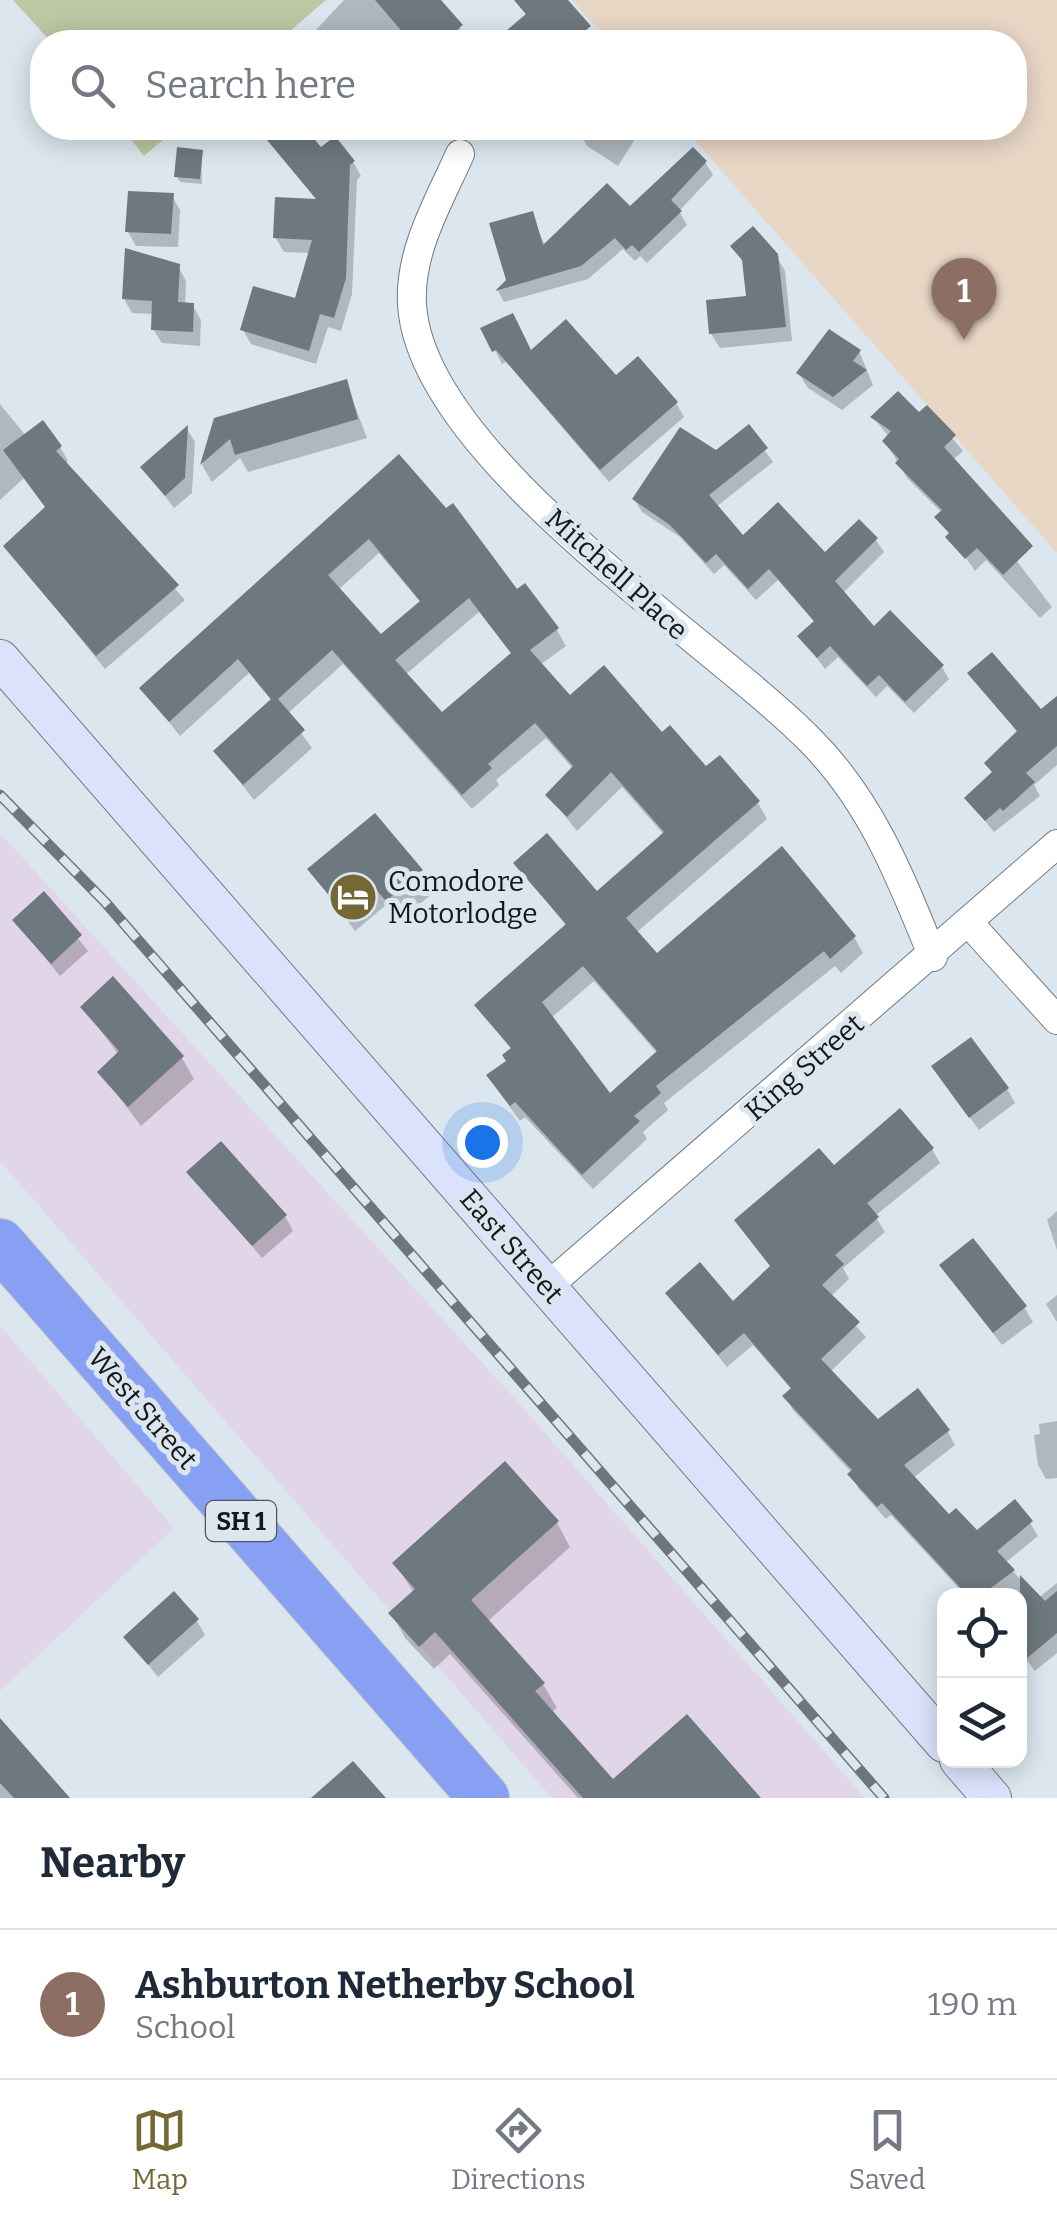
<!DOCTYPE html>
<style>
:root{--surface:#fff;--page:#f6f6f7;--text:#1f2937;--muted:#747a83;--line:#e0e1e3;--accent:#736935}
body{margin:0;font-family:Bitter,serif;background:var(--page);color:var(--text)}
.controls{position:absolute;right:30px;bottom:30px;display:grid;overflow:hidden;border-radius:20px;box-shadow:0 5px 25px #0003}
.controls button{width:90px;height:90px;display:grid;place-items:center;padding:0;border:0;border-bottom:2px solid var(--line);background:var(--surface);color:var(--text);font:50px sans-serif}
.you{position:absolute;left:482px;top:1142px;width:35px;height:35px;margin:-25px;border:8px solid #fff;border-radius:50%;background:#1a73e8;box-shadow:0 0 0 15px #1a73e833}
.badge{display:grid;place-items:center;width:65px;height:65px;border-radius:50%;background:var(--accent);color:#fff;font-size:32px;font-weight:700}
.pin{position:absolute;translate:-50% -82px;filter:drop-shadow(0 2px 5px #0008)}
.pin::after{content:'';position:absolute;top:52px;width:35px;height:30px;background:inherit;clip-path:polygon(0 0,100% 0,50% 100%)}
.list{margin:0;padding:0;list-style:none}
h2{display:flex;justify-content:space-between;align-items:center;height:130px;margin:0;padding:0 40px;font-size:42px}
h2 small{font-size:32px;font-weight:400;color:var(--muted)}
.list li{display:grid;grid-template-columns:65px 1fr auto;gap:30px;align-items:center;box-sizing:border-box;height:150px;padding:0 40px;border-top:2px solid var(--line)}
.list b{display:block;font-size:38px;white-space:nowrap}
.list p{margin:0;font-size:32px;white-space:nowrap;color:var(--muted)}
.list em{font-size:32px;font-style:normal;color:var(--muted)}
.icon{flex:none;width:55px;height:55px;fill:none;stroke:currentColor;stroke-width:2;stroke-linecap:round;stroke-linejoin:round}
.map{position:relative;flex:none;width:1057px;height:1798px;overflow:hidden}
.search{position:absolute;background:var(--surface);box-shadow:0 5px 25px #0003;left:30px;right:30px;top:30px;height:110px;display:flex;align-items:center;gap:25px;box-sizing:border-box;padding:0 35px;border-radius:40px;color:var(--muted);font-size:38px}
.sheet{height:280px;background:var(--surface)}
nav{display:flex;justify-content:space-around;align-items:center;box-sizing:border-box;height:140px;border-top:2px solid var(--line);background:var(--surface);font-size:28px;color:var(--muted)}
nav a{display:grid;justify-items:center;gap:5px}
nav .on{color:var(--accent)}
.map>svg:first-child{display:block}
.industrial{fill:#e1d5e9}
.education{fill:#e9d7c6}
.green{fill:#bdc7a2}
.shadow{fill:#0003;fill-rule:evenodd}
.building{fill:#6e787f;fill-rule:evenodd}
.lines{fill:none;stroke-linecap:round;stroke-linejoin:round}
.street-casing{stroke:#707a81;stroke-width:30}
.secondary-casing{stroke:#707a81;stroke-width:40}
.highway-casing{stroke:#c2c3c4;stroke-width:52}
.street{stroke:#fff;stroke-width:28}
.secondary{stroke:#dbe2fb;stroke-width:38}
.highway{stroke:#88a0f3;stroke-width:50}
.rail-casing{stroke:#6f767b;stroke-width:11}
.rail{stroke:#dbe6ee;stroke-width:8;stroke-dasharray:22;stroke-linecap:butt}
.labels{text-anchor:middle;stroke-width:10;stroke-linejoin:round;paint-order:stroke}
.shield{fill:#dbe6ee;stroke:#50565a;stroke-width:2.5}
.shield-label{font-size:25px;font-weight:bold;fill:#14181b}
.street-label{font-size:28px;fill:#14181b;stroke:#dbe6ee}
.poi-label{font-size:28px;fill:#14181b;stroke:#dbe6ee;text-anchor:start}
</style>
<div class="map">
<svg width="1057" height="1798" viewBox="0 0 1057 1798">
<rect width="100%" height="100%" fill="#dbe6ee"/>
<path class="industrial" d="M 0,833 L 516,1400 L 865,1798 L 552,1798 L 0,1161 Z
M 0,1326 L 174,1528 L 0,1691 Z"/>
<path class="education" d="M 572,0 L 1057,0 L 1057,553 L 684,128 L 1014,128 L 1014,42 L 610,42 Z"/>
<path class="green" d="M 13,0 L 326,0 L 277,42 L 51,42 Z
M 122,128 L 177,128 L 144,156 Z"/>
<path class="shadow" d="M 344,0 L 438,0 L 467,38 L 462,42 L 290,42 L 307,30 L 311,35 Z
M 514,0 L 565,0 L 596,41 L 499,42 L 527,16 Z
M 258,128 L 302,128 L 321,150 L 353,162 L 361,176 L 357,180 L 352,294 L 341,331 L 328,327 L 316,364 L 251,344 L 243,330 L 297,301 L 311,253 L 284,252 L 275,237 L 318,201 Z
M 382,128 L 398,128 L 389,135 Z
M 577,128 L 642,128 L 618,166 L 587,146 Z
M 201,152 L 202,184 L 180,182 L 177,176 Z
M 705,162 L 713,175 L 679,211 L 687,225 L 647,263 L 640,256 L 635,261 L 623,249 L 588,279 L 504,302 L 498,291 L 509,280 L 532,214 L 545,246 L 630,210 Z
M 172,196 L 180,210 L 178,247 L 136,246 L 128,232 Z
M 734,247 L 776,256 L 785,271 L 792,341 L 720,348 L 711,334 L 749,298 L 745,265 Z
M 178,266 L 186,281 L 185,305 L 193,306 L 201,320 L 200,346 L 162,343 L 153,329 L 154,314 L 132,313 L 124,299 Z
M 484,329 L 531,353 L 676,403 L 684,417 L 609,482 L 506,362 L 502,364 Z
M 859,351 L 873,385 L 842,410 L 808,388 L 799,374 Z
M 346,382 L 367,438 L 248,472 L 240,458 L 212,482 L 202,465 L 216,420 Z
M 0,404 L 26,436 L 60,447 L 68,461 L 65,464 L 185,600 L 105,669 L 6,546 L 47,509 L 24,478 L 0,500 Z
M 927,408 L 963,451 L 953,460 L 996,534 L 1052,607 L 1040,618 L 986,560 L 975,571 L 938,517 L 942,513 L 907,478 L 885,441 L 889,437 L 873,417 L 919,415 Z
M 749,428 L 773,462 L 716,507 L 743,538 L 825,556 L 859,522 L 876,540 L 884,552 L 843,593 L 874,630 L 942,667 L 949,679 L 914,713 L 887,686 L 876,697 L 838,657 L 825,669 L 800,636 L 815,623 L 778,580 L 756,600 L 724,565 L 714,574 L 680,537 L 642,512 L 634,499 L 717,454 Z
M 187,429 L 195,442 L 192,493 L 174,508 L 143,467 Z
M 399,458 L 517,592 L 524,587 L 557,630 L 566,646 L 540,665 L 570,699 L 662,736 L 758,803 L 767,819 L 636,933 L 657,956 L 854,937 L 863,953 L 841,973 L 835,966 L 664,1103 L 668,1110 L 643,1132 L 647,1139 L 593,1189 L 525,1117 L 520,1121 L 499,1092 L 490,1076 L 509,1062 L 512,1050 L 477,1006 L 567,927 L 516,863 L 597,894 L 664,835 L 622,787 L 577,831 L 548,795 L 573,769 L 546,738 L 496,780 L 499,785 L 472,809 L 343,664 L 287,714 L 312,748 L 254,800 L 216,751 L 271,700 L 249,673 L 180,736 L 142,688 ZM 379,553 L 421,603 L 380,637 L 338,590 ZM 479,612 L 513,656 L 442,716 L 405,675 ZM 594,981 L 658,1054 L 610,1096 L 551,1018 Z
M 970,674 L 1040,712 L 1057,699 L 1057,765 L 1034,785 L 1040,796 L 994,832 L 967,799 L 993,774 L 987,763 L 1018,733 Z
M 310,870 L 421,872 L 433,893 L 399,921 L 386,905 L 355,931 Z
M 44,895 L 88,951 L 60,976 L 15,921 Z
M 113,980 L 182,1058 L 194,1079 L 141,1126 L 100,1072 L 119,1055 L 83,1007 Z
M 943,1081 L 1007,1089 L 1015,1103 L 979,1130 Z
M 932,1149 L 940,1163 L 875,1216 L 885,1232 L 843,1268 L 849,1279 L 830,1297 L 866,1337 L 830,1372 L 877,1423 L 948,1432 L 955,1445 L 913,1478 L 949,1518 L 977,1534 L 1030,1523 L 1038,1536 L 1005,1563 L 1038,1598 L 1057,1583 L 1057,1653 L 1035,1671 L 1020,1652 L 1020,1596 L 966,1596 L 891,1515 L 886,1519 L 858,1488 L 852,1473 L 793,1410 L 785,1396 L 792,1390 L 753,1345 L 727,1367 L 668,1294 L 733,1304 L 772,1268 L 834,1168 Z
M 190,1172 L 285,1216 L 293,1231 L 262,1258 Z
M 1057,1211 L 1057,1250 L 1047,1220 Z
M 942,1266 L 1024,1307 L 1033,1322 L 1002,1345 Z
M 1057,1295 L 1057,1322 L 1046,1304 Z
M 1057,1421 L 1057,1478 L 1046,1479 L 1038,1465 L 1034,1435 L 1040,1434 L 1039,1424 Z
M 557,1523 L 570,1547 L 487,1622 L 543,1684 L 557,1708 L 551,1713 L 613,1783 L 756,1798 L 578,1798 L 450,1654 L 434,1669 L 405,1638 L 392,1614 L 414,1593 L 395,1563 Z
M 197,1621 L 205,1635 L 158,1677 L 126,1637 Z
M 0,1722 L 64,1798 L 0,1798 Z"/>
<path class="building" d="M 375,0 L 441,0 L 463,25 L 442,42 L 411,42 Z
M 514,0 L 568,0 L 591,26 L 571,42 L 493,42 L 526,14 Z
M 257,128 L 305,128 L 321,147 L 335,136 L 355,161 L 350,165 L 346,278 L 334,318 L 320,314 L 309,351 L 240,330 L 253,286 L 295,298 L 312,240 L 273,238 L 275,197 L 316,199 Z
M 177,147 L 203,150 L 200,179 L 174,177 Z
M 693,147 L 707,161 L 671,200 L 682,211 L 639,252 L 632,245 L 626,250 L 615,238 L 581,266 L 495,291 L 506,280 L 489,223 L 533,211 L 543,245 L 607,183 L 630,206 Z
M 128,191 L 174,193 L 171,234 L 125,232 Z
M 753,226 L 778,254 L 786,327 L 709,334 L 706,300 L 746,296 L 742,260 L 730,246 Z
M 125,248 L 180,264 L 178,302 L 194,303 L 193,332 L 151,330 L 152,301 L 122,299 Z
M 513,313 L 531,350 L 566,319 L 616,375 L 638,356 L 678,402 L 600,470 L 496,350 L 492,352 L 480,328 Z
M 829,329 L 861,350 L 853,361 L 867,370 L 833,397 L 796,373 Z
M 347,379 L 358,419 L 235,455 L 230,439 L 200,465 L 214,418 Z
M 898,391 L 919,412 L 927,405 L 956,435 L 944,447 L 1033,546 L 1003,575 L 977,548 L 965,559 L 945,537 L 949,533 L 934,517 L 942,510 L 895,463 L 899,459 L 882,441 L 891,431 L 870,417 Z
M 43,420 L 62,446 L 56,451 L 179,585 L 96,656 L 3,546 L 45,507 L 3,450 Z
M 749,424 L 768,448 L 709,495 L 743,535 L 778,502 L 825,552 L 859,519 L 878,538 L 835,581 L 874,626 L 890,610 L 944,665 L 905,702 L 879,675 L 867,686 L 830,646 L 817,658 L 797,636 L 814,621 L 769,569 L 748,589 L 716,554 L 706,563 L 670,525 L 632,499 L 680,427 L 716,450 Z
M 188,425 L 185,478 L 165,496 L 140,467 Z
M 399,454 L 446,508 L 453,503 L 517,589 L 525,583 L 559,628 L 530,650 L 570,695 L 604,665 L 662,732 L 670,725 L 706,766 L 720,755 L 760,801 L 626,918 L 657,953 L 782,846 L 856,936 L 830,959 L 824,951 L 656,1086 L 661,1093 L 634,1116 L 640,1121 L 582,1175 L 515,1102 L 510,1106 L 486,1075 L 506,1061 L 502,1055 L 511,1048 L 474,1005 L 566,924 L 513,863 L 547,833 L 597,891 L 664,832 L 611,772 L 567,817 L 545,795 L 573,766 L 535,723 L 488,764 L 492,768 L 462,795 L 332,650 L 278,699 L 305,730 L 243,785 L 213,751 L 271,699 L 238,659 L 169,722 L 139,688 ZM 369,539 L 420,601 L 381,634 L 328,575 ZM 469,598 L 511,653 L 442,712 L 395,660 ZM 583,966 L 657,1051 L 610,1093 L 542,1002 Z
M 992,652 L 1041,709 L 1057,696 L 1057,746 L 1026,773 L 1035,782 L 1003,811 L 1000,808 L 985,821 L 964,798 L 992,772 L 984,763 L 1017,731 L 967,673 Z
M 375,813 L 423,870 L 386,901 L 372,885 L 342,911 L 307,869 Z
M 44,891 L 82,935 L 51,964 L 12,920 Z
M 113,976 L 184,1056 L 128,1107 L 97,1072 L 119,1051 L 80,1007 Z
M 971,1037 L 1009,1088 L 969,1118 L 931,1066 Z
M 900,1108 L 934,1148 L 867,1203 L 879,1217 L 835,1255 L 844,1264 L 822,1285 L 860,1322 L 821,1359 L 878,1419 L 918,1388 L 950,1430 L 904,1465 L 949,1514 L 956,1508 L 977,1530 L 1015,1499 L 1033,1521 L 997,1551 L 1015,1570 L 980,1596 L 968,1596 L 882,1503 L 877,1507 L 847,1474 L 852,1470 L 782,1396 L 791,1388 L 744,1333 L 718,1355 L 665,1293 L 700,1262 L 733,1301 L 770,1266 L 734,1220 L 819,1148 L 834,1165 Z
M 221,1141 L 287,1215 L 252,1246 L 186,1172 Z
M 973,1238 L 1027,1306 L 993,1333 L 939,1265 Z
M 505,1461 L 559,1521 L 471,1600 L 545,1683 L 535,1691 L 613,1779 L 687,1714 L 761,1798 L 583,1798 L 435,1632 L 419,1647 L 388,1613 L 415,1589 L 392,1563 Z
M 1020,1575 L 1045,1601 L 1057,1591 L 1057,1633 L 1020,1664 Z
M 174,1591 L 199,1619 L 148,1665 L 123,1637 Z
M 0,1718 L 70,1798 L 14,1798 L 0,1783 Z
M 353,1761 L 386,1798 L 311,1798 Z"/>
<g class="lines">
<g class="street-casing">
<path id="street" d="M 460,154 C 439,201 409,251 412,304 C 420,455 708,637 810,740 C 871,801 901,878 933,957
M 968,922 L 1057,1020
M 548,1286 L 1057,844"/>
</g>
<g class="secondary-casing">
<path id="secondary" d="M 0,659 L 944,1743
M 959,1760 L 992,1798"/>
</g>
<g class="highway-casing">
<path id="highway" d="M 0,1244 L 484,1798"/>
</g>
<use href="#street" class="street"/>
<use href="#secondary" class="secondary"/>
<use href="#highway" class="highway"/>
<g class="rail-casing">
<path id="rail" d="M 0,795 L 105,902 L 884,1798"/>
</g>
<use href="#rail" class="rail"/>
</g>
<defs>
<g id="hotel-disc" transform="scale(2.5)"><circle r="9.5" fill="#736935" stroke="#dbe6ee"/><path d="M-6-4.5h1.5V1H6V5H4.5V3h-9V5H-6ZM-4 0a1.8 1.8 0 1 1 3.6 0ZM.5 0V-2.5h3Q6-2.5 6 0Z" fill="#fff"/></g>
</defs>
<g fill-rule="evenodd">
<use href="#hotel-disc" x="353" y="897"/>
</g>
<g class="labels">
<rect class="shield" x="206" y="1501" width="70" height="40" rx="8"/>
<g class="shield-label">
<text x="241" y="1530">SH 1</text>
</g>
<g class="street-label">
<text transform="translate(617 574) rotate(42)" y="10">Mitchell Place</text>
<text transform="translate(804 1067) rotate(-41)" y="10">King Street</text>
<text transform="translate(512 1246) rotate(49)" y="10">East Street</text>
<text transform="translate(143 1408) rotate(49)" y="10">West Street</text>
</g>
<g class="poi-label">
<text x="388" y="891">Comodore<tspan x="388" dy="32">Motorlodge</tspan></text>
</g>
</g>
</svg>
<div class="controls">
<button><svg class="icon" aria-label="locate" viewBox="0 0 24 24"><circle cx="12" cy="12" r="6"/><path d="M12 2v4M12 18v4M2 12h4M18 12h4"/></svg></button>
<button><svg class="icon" aria-label="layers" viewBox="0 0 24 24"><path d="M12 4l9 5-9 5-9-5zM3 14l9 5 9-5"/></svg></button>
</div>
<div class="you"></div>
<div class="pin badge" style="left:964px;top:340px;background:#8d6e63">1</div>
<div class="search"><svg class="icon" aria-label="search" viewBox="0 0 24 24"><circle cx="10" cy="10" r="6"/><path d="M15 15l6 6"/></svg>Search here</div>
</div>
<section class="sheet">
<h2>Nearby<small></small></h2>
<ul class="list">
<li><span class="badge" style="background:#8d6e63">1</span><div><b>Ashburton Netherby School</b><p>School</p></div><em>190 m</em></li>
</ul>
</section>
<nav>
<a class="on"><svg class="icon" aria-label="map" viewBox="0 0 24 24"><path d="M3 6l6-2 6 2 6-2v14l-6 2-6-2-6 2zM9 4v14M15 6v14"/></svg>Map</a>
<a><svg class="icon" aria-label="directions" viewBox="0 0 24 24"><path d="M12 3l9 9-9 9-9-9zM9 14v-3h6M13 9l2 2-2 2"/></svg>Directions</a>
<a><svg class="icon" aria-label="saved" viewBox="0 0 24 24"><path d="M7 4h10v16l-5-4-5 4z"/></svg>Saved</a>
</nav>
